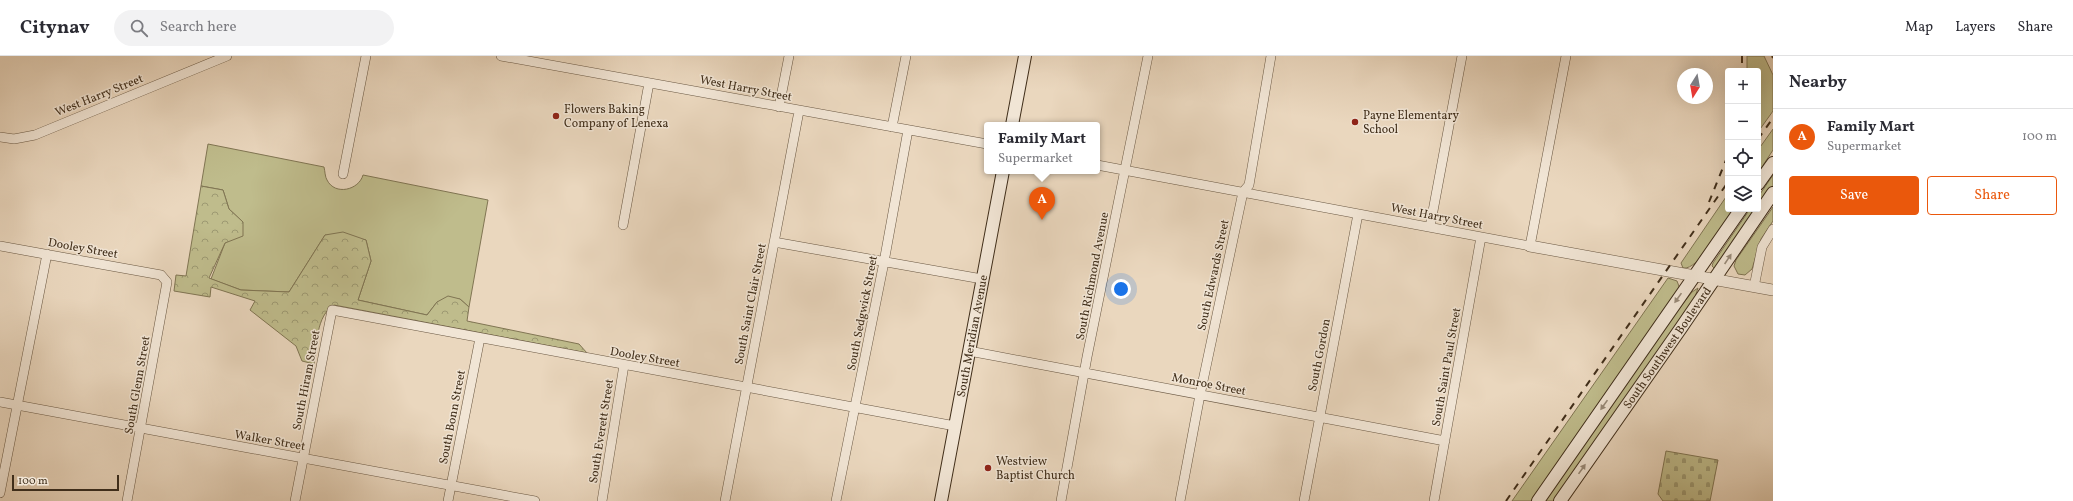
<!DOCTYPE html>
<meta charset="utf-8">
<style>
:root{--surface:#fff;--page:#f2f2f3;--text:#2b2b33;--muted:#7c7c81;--line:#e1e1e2;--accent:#ea580c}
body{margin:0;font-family:Vollkorn,serif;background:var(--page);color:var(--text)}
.controls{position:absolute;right:12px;top:12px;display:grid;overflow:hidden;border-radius:4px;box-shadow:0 4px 16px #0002}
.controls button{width:36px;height:36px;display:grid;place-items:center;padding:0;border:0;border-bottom:1px solid var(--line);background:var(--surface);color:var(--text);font:20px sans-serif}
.compass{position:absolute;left:1677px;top:12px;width:36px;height:36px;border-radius:50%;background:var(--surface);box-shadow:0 4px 16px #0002;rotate:191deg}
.scale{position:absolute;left:12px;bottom:10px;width:107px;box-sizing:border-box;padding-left:4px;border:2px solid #402e1a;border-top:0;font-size:11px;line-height:14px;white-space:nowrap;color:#402e1a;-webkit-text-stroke:3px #f1e5d5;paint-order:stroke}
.you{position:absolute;left:1121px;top:233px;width:14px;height:14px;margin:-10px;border:3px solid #fff;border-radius:50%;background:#1a73e8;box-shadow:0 0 0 6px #1a73e833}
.badge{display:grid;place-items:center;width:26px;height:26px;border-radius:50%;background:var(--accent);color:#fff;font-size:13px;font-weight:700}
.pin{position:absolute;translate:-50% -33px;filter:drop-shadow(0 1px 2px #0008)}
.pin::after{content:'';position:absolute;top:21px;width:14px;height:12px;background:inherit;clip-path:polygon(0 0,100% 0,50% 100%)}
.popup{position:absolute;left:984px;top:66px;width:116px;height:52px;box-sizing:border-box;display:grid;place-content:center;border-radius:4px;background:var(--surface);filter:drop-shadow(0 1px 3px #0005);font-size:13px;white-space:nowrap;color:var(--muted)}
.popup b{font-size:15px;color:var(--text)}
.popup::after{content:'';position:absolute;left:50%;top:100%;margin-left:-8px;border:8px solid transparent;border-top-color:var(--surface)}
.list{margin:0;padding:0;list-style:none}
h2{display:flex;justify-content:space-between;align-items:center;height:52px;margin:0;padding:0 16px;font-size:17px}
h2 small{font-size:13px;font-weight:400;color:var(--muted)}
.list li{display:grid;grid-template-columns:26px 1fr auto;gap:12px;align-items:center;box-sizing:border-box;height:56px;padding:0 16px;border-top:1px solid var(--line)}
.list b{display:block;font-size:15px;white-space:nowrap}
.list p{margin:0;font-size:13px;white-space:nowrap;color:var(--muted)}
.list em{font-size:13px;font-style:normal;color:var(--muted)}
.actions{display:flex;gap:8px;padding:12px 16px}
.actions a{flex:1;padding:9px 0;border:1px solid var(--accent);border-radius:4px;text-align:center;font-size:14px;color:var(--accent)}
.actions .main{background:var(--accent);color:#fff}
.icon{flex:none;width:22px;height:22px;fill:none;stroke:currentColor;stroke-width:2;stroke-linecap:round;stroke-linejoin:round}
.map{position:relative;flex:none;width:1773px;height:445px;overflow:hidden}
header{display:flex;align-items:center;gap:24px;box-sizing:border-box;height:56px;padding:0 20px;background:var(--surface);border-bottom:1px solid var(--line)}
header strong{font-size:19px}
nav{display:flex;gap:22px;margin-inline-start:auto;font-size:14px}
.search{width:280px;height:36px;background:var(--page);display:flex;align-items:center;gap:10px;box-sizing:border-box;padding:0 14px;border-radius:22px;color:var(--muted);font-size:15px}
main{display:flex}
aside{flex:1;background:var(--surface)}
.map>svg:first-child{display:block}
.grass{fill:#bfbc8c;stroke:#807553}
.forest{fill:url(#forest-crowns);stroke:#807553}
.cemetery{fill:url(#cemetery-stones);stroke:#807553}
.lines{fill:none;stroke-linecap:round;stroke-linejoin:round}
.minor-casing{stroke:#6a5843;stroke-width:10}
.tertiary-casing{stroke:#6a5843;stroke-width:12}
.secondary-casing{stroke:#402e1a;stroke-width:14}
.minor{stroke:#f1e5d5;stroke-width:9}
.tertiary{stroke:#f1e5d5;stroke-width:11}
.secondary{stroke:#f1e5d5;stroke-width:12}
.rail{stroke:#402e1a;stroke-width:2;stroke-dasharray:7 7;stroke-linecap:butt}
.oneway{fill:#988a78}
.poi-dot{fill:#8f2418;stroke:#f1e5d5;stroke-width:1.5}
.labels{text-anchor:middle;stroke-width:3;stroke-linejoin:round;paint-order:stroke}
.street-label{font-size:12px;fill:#402e1a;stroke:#f1e5d5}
.poi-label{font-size:12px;fill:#402e1a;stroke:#f1e5d5;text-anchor:start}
</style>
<header>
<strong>Citynav</strong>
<div class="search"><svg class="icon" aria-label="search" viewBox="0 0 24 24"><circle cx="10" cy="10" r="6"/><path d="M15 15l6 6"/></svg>Search here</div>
<nav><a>Map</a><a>Layers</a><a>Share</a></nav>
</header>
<main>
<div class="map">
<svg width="1773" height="445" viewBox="0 0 1773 445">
<defs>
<pattern id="forest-crowns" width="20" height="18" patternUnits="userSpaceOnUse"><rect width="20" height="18" fill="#bfbc8c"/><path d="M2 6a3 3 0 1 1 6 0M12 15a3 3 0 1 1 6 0" fill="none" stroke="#9d9972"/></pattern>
<pattern id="cemetery-stones" width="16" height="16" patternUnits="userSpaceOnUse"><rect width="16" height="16" fill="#bfbc8c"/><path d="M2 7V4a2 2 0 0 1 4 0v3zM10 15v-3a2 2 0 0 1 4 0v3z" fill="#9d9972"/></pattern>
</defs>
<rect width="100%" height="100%" fill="#ead7be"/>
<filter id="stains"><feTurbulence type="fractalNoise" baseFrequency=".005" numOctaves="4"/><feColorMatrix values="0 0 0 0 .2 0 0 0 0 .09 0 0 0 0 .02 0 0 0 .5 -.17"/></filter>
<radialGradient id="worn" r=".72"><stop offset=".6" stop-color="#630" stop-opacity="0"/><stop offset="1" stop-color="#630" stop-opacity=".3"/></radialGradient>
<path class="grass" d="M 1747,0 L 1764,0 L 1773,19 L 1773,55 L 1758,76 L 1758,15 L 1747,15 Z
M 1773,73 L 1773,94 L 1758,117 L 1758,94 Z
M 208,88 L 324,111 C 325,115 325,121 327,124 C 335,140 359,134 363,119 L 488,144 L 469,251 L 460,243 L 437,246 L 427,259 L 358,244 L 371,205 L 366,184 L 325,179 L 289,236 L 241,234 L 211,223 L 225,187 L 243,166 L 229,153 L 223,134 L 201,130 Z
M 1773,119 L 1773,133 L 1716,211 L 1714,212 L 1712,210 L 1713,207 L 1750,153 L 1758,153 L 1758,141 Z
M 1728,138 L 1728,153 L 1733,153 C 1725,166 1699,215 1683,212 L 1681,207 Z
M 1773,151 L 1773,165 L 1761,183 L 1752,213 L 1745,219 L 1738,218 L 1734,210 L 1736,204 Z
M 1668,222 L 1677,225 L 1680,233 L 1531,445 L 1512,445 Z
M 1698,232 L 1693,247 L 1555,445 L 1544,445 L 1661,276 L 1692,236 Z"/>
<path class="forest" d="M 201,130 L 223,134 L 229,153 L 243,166 L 243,180 L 225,187 L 209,222 L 241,234 L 289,236 L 325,179 L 343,176 L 366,184 L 371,205 L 358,244 L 427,259 L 437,246 L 448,240 L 460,243 L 469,251 L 467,265 L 579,288 L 587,297 L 334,249 C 316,260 317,288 314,308 L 302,305 L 296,290 L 250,254 L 255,245 L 211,231 L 210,241 L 174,235 L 176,219 L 186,220 Z"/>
<path class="cemetery" d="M 1666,395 L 1718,404 L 1710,445 L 1663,445 L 1658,438 Z"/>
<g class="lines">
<g class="minor-casing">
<path id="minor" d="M 501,0 L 987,88
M 779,51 L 789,0
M 892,71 L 906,0
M 0,81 L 14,83 L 35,79 L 227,0
M 1097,109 L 1530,190 L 1566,0
M 343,118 L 366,0
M 623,169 L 649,27
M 1430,171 L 1462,0
M 774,186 L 982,223
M 0,190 L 161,219 L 167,226 L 127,445
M 1754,231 L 1762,191 L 1773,173
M 969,295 L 1445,385
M 0,346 L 535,445
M 0,437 L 47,198
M 295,445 L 332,254 L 955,370
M 448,445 L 480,282
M 602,445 L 624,309
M 725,445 L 799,55
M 836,445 L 884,206 L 908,74
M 1061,445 L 1087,301 L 1148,0
M 1180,445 L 1200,339 L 1243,136 L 1249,129 L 1271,0
M 1304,445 L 1358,158
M 1434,445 L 1481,181"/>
</g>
<g class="tertiary-casing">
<path id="tertiary" d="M 1530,190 L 1773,234"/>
</g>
<g class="secondary-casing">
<g id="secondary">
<path d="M 1012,69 L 1025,0"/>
<path d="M 1758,128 L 1773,107"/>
<path id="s1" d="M 941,445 L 1003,115"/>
<path d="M 1538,445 L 1741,153"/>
<path id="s2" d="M 1560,445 L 1681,272 L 1773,137"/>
</g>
</g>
<use href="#minor" class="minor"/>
<use href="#tertiary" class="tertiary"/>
<use href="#secondary" class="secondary"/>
<path class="rail" d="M 1742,0 L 1742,15
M 1772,0 L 1773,2
M 1758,83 L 1773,62
M 1709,146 L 1728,99
M 1506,445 L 1728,126"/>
</g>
<defs><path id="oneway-solid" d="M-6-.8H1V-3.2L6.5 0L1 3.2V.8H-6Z"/></defs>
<g class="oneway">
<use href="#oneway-solid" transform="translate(1728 203) rotate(-56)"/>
<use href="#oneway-solid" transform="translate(1678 242) rotate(125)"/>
<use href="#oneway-solid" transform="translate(1604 349) rotate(125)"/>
<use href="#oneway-solid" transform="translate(1582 413) rotate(-55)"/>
</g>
<g class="poi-dot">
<circle cx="556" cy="60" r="4"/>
<circle cx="1355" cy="66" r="4"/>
<circle cx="988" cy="412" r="4"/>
</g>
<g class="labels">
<g class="street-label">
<text transform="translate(746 32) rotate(11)" y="4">West Harry Street</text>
<text transform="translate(99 39) rotate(-22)" y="4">West Harry Street</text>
<text transform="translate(1437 160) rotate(11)" y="4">West Harry Street</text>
<text transform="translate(83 192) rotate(10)" y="4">Dooley Street</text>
<text transform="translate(1213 219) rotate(-78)" y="4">South Edwards Street</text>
<text transform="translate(1092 220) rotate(-79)" y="4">South Richmond Avenue</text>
<text transform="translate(750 248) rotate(-79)" y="4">South Saint Clair Street</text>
<text transform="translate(862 257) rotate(-79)" y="4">South Sedgwick Street</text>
<text dy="4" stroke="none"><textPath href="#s1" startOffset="168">South Meridian Avenue</textPath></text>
<text dy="4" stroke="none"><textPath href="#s2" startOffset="187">South Southwest Boulevard</textPath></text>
<text transform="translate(1319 299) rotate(-79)" y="4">South Gordon</text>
<text transform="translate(645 301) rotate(10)" y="4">Dooley Street</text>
<text transform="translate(1446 311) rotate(-80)" y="4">South Saint Paul Street</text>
<text transform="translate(306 324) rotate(-79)" y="4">South Hiram Street</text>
<text transform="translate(1209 328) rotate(11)" y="4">Monroe Street</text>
<text transform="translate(137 329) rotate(-80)" y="4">South Glenn Street</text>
<text transform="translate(452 361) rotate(-79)" y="4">South Bonn Street</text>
<text transform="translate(601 375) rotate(-81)" y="4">South Everett Street</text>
<text transform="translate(270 384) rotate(10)" y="4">Walker Street</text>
</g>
<g class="poi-label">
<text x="564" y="57">Flowers Baking<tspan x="564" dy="14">Company of Lenexa</tspan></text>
<text x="1363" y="63">Payne Elementary<tspan x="1363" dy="14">School</tspan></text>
<text x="996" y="409">Westview<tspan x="996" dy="14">Baptist Church</tspan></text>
</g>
</g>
<rect width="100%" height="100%" filter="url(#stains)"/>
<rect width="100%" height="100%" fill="url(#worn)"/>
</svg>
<div class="controls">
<button>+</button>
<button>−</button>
<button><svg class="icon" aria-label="locate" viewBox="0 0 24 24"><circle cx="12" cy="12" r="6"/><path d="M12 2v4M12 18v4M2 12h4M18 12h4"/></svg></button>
<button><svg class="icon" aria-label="layers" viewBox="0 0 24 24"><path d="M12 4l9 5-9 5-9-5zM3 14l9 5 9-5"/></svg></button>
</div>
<svg class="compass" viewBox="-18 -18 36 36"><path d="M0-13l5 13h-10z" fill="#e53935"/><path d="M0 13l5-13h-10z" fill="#7c7c81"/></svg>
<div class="scale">100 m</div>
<div class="you"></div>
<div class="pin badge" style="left:1042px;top:164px">A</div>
<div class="popup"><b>Family Mart</b>Supermarket</div>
</div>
<aside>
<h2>Nearby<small></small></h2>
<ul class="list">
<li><span class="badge">A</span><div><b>Family Mart</b><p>Supermarket</p></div><em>100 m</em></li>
</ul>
<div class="actions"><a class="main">Save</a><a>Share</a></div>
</aside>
</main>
